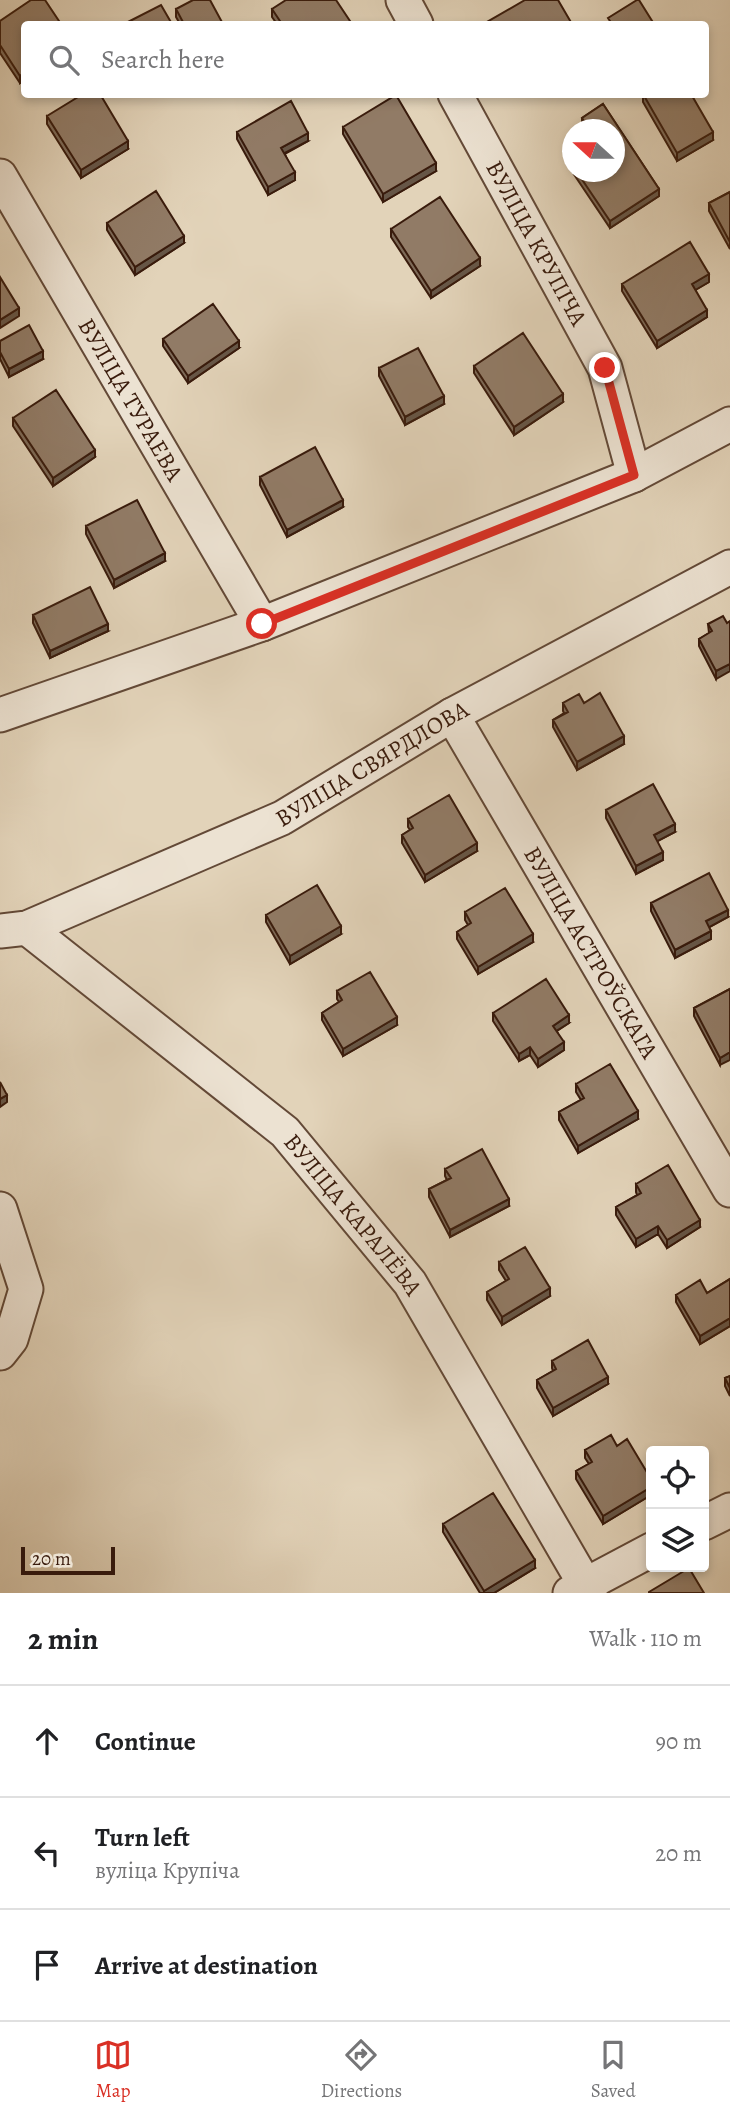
<!DOCTYPE html>
<meta charset="utf-8">
<style>
:root{--surface:#fff;--page:#f6f6f6;--text:#202124;--muted:#757577;--line:#e0e0e0;--accent:#d93025}
body{margin:0;font-family:Alegreya,serif;background:var(--page);color:var(--text)}
.controls{position:absolute;right:21px;bottom:21px;display:grid;overflow:hidden;border-radius:7px;box-shadow:0 4px 10px #0003}
.controls button{width:63px;height:63px;display:grid;place-items:center;padding:0;border:0;border-bottom:2px solid var(--line);background:var(--surface);color:var(--text);font:35px sans-serif}
.compass{position:absolute;left:562px;top:119px;width:63px;height:63px;border-radius:50%;background:var(--surface);box-shadow:0 4px 10px #0003;rotate:291deg}
.scale{position:absolute;left:21px;bottom:18px;width:94px;box-sizing:border-box;padding-left:7px;border:4px solid #391b0c;border-top:0;font-size:19px;line-height:24px;white-space:nowrap;color:#391b0c;-webkit-text-stroke:5px #ece2d2;paint-order:stroke}
.stop{position:absolute;width:21px;height:21px;margin:-16px;border:5px solid #d93025;border-radius:50%;background:#fff}
.stop.end{background:#d93025;border-color:#fff;box-shadow:0 2px 7px #0008}
.list{margin:0;padding:0;list-style:none}
h2{display:flex;justify-content:space-between;align-items:center;height:91px;margin:0;padding:0 28px;font-size:30px}
h2 small{font-size:23px;font-weight:400;color:var(--muted)}
.list li{display:grid;grid-template-columns:46px 1fr auto;gap:21px;align-items:center;box-sizing:border-box;height:112px;padding:0 28px;border-top:2px solid var(--line)}
.list b{display:block;font-size:26px;white-space:nowrap}
.list p{margin:0;font-size:23px;white-space:nowrap;color:var(--muted)}
.list em{font-size:23px;font-style:normal;color:var(--muted)}
.icon{flex:none;width:38px;height:38px;fill:none;stroke:currentColor;stroke-width:2;stroke-linecap:round;stroke-linejoin:round}
.map{position:relative;flex:none;width:730px;height:1593px;overflow:hidden}
.search{position:absolute;background:var(--surface);box-shadow:0 4px 10px #0003;left:21px;right:21px;top:21px;height:77px;display:flex;align-items:center;gap:18px;box-sizing:border-box;padding:0 24px;border-radius:7px;color:var(--muted);font-size:26px}
.sheet{height:427px;background:var(--surface)}
nav{display:flex;justify-content:space-around;align-items:center;box-sizing:border-box;height:98px;border-top:2px solid var(--line);background:var(--surface);font-size:19px;color:var(--muted)}
nav a{display:grid;justify-items:center;gap:4px}
nav .on{color:var(--accent)}
.map>svg:first-child{display:block}
.lines{fill:none;stroke-linecap:round;stroke-linejoin:round}
.minor-casing{stroke:#634937;stroke-width:37}
.minor{stroke:#ece2d2;stroke-width:33}
.wall{fill:#7d6a58;stroke:#391b0c;stroke-width:2}
.shaded-wall{fill:#665647;stroke:#391b0c;stroke-width:2}
.building{fill:#917b66;stroke:#391b0c;stroke-width:2}
.route{stroke:#d93025;stroke-width:9}
.labels{text-anchor:middle;stroke-width:6;stroke-linejoin:round;paint-order:stroke}
.street-label{font-size:24px;fill:#391b0c;stroke:#ece2d2}
</style>
<div class="map">
<svg width="730" height="1593" viewBox="0 0 730 1593">
<rect width="100%" height="100%" fill="#e2d3b9"/>
<filter id="stains"><feTurbulence type="fractalNoise" baseFrequency=".00286" numOctaves="4"/><feColorMatrix values="0 0 0 0 .2 0 0 0 0 .09 0 0 0 0 .02 0 0 0 .5 -.17"/></filter>
<radialGradient id="worn" r=".72"><stop offset=".6" stop-color="#630" stop-opacity="0"/><stop offset="1" stop-color="#630" stop-opacity=".3"/></radialGradient>
<g class="lines">
<g class="minor-casing">
<g id="minor">
<path d="M 403,0 L 416,24"/>
<path id="s1" d="M 455,94 L 605,368 L 634,475"/>
<path id="s2" d="M 0,176 L 262,624"/>
<path d="M 0,715 L 262,624 L 634,475 L 730,424"/>
<path id="s3" d="M 452,715 L 730,1190"/>
<path id="s4" d="M 27,928 L 285,1132 L 410,1283 L 590,1593"/>
<path id="s5" d="M 0,931 L 27,928 L 282,818 L 452,715 L 730,567"/>
<path d="M 0,1209 L 26,1289 L 11,1339 L 0,1353"/>
<path d="M 704,1523 L 730,1510"/>
<path d="M 570,1593 L 651,1550"/>
</g>
</g>
<use href="#minor" class="minor"/>
</g>
<path class="wall" d="M 176,9 L 223,24 L 180,24 L 176,17 Z
M 272,9 L 352,24 L 277,24 L 272,17 Z
M 0,21 L 24,24 L 24,80 L 20,83 L 0,53 Z
M 643,94 L 713,140 L 677,161 L 643,102 Z
M 603,104 L 659,189 L 659,196 L 610,228 L 569,167 L 569,159 L 572,157 L 572,172 L 614,172 L 614,130 L 585,130 L 582,126 L 582,118 Z
M 47,116 L 128,149 L 81,178 L 47,124 Z
M 343,127 L 436,171 L 383,202 L 343,134 Z
M 237,132 L 308,141 L 285,154 L 295,180 L 268,195 L 237,139 Z
M 730,192 L 730,249 L 709,211 L 709,203 Z
M 107,223 L 184,243 L 135,275 L 107,230 Z
M 391,229 L 480,266 L 431,298 L 391,237 Z
M 709,282 L 695,290 L 707,317 L 657,348 L 622,291 L 622,284 Z
M 163,339 L 239,348 L 188,383 L 163,346 Z
M 0,341 L 43,359 L 9,377 L 0,359 Z
M 474,366 L 563,402 L 514,435 L 474,373 Z
M 379,368 L 444,404 L 405,425 L 379,376 Z
M 13,418 L 95,457 L 53,486 L 13,426 Z
M 260,477 L 343,507 L 287,537 L 260,485 Z
M 86,526 L 165,561 L 114,588 L 86,534 Z
M 33,615 L 108,631 L 50,658 L 33,623 Z
M 727,623 L 716,679 L 699,646 L 699,639 L 709,633 L 708,624 Z
M 563,703 L 584,703 L 624,744 L 577,770 L 553,727 L 553,720 L 564,713 L 563,711 Z
M 606,810 L 675,832 L 657,841 L 663,860 L 636,874 L 606,818 Z
M 408,819 L 477,851 L 425,882 L 402,843 L 402,835 L 410,830 L 408,827 Z
M 651,903 L 728,917 L 709,927 L 711,939 L 675,958 L 651,911 Z
M 465,912 L 533,942 L 478,974 L 457,939 L 457,932 L 468,925 L 465,920 Z
M 266,915 L 341,934 L 290,964 L 266,922 Z
M 730,989 L 720,1065 L 694,1016 L 694,1008 Z
M 337,991 L 397,1025 L 343,1056 L 322,1020 L 322,1013 L 339,1002 L 337,999 Z
M 493,1013 L 569,1023 L 557,1031 L 564,1050 L 538,1067 L 530,1055 L 519,1061 L 493,1021 Z
M 576,1084 L 638,1119 L 578,1153 L 559,1120 L 559,1112 L 581,1100 L 576,1092 Z
M 445,1169 L 509,1206 L 450,1237 L 429,1197 L 429,1189 L 447,1180 L 445,1176 Z
M 636,1184 L 700,1227 L 667,1248 L 658,1234 L 636,1247 L 616,1215 L 616,1207 L 637,1195 L 636,1192 Z
M 499,1262 L 550,1296 L 502,1325 L 487,1300 L 487,1292 L 506,1281 L 499,1270 Z
M 730,1279 L 730,1326 L 700,1344 L 676,1302 L 676,1295 L 707,1293 Z
M 552,1361 L 608,1384 L 553,1416 L 537,1388 L 537,1380 L 553,1371 L 552,1368 Z
M 730,1376 L 730,1396 L 725,1386 L 725,1378 Z
M 617,1446 L 651,1479 L 651,1495 L 603,1524 L 576,1479 L 576,1471 L 589,1464 L 585,1458 L 585,1450 Z
M 443,1524 L 535,1568 L 494,1593 L 480,1593 L 443,1532 Z"/>
<path class="shaded-wall" d="M 24,73 L 24,80 L 20,83 L 20,76 Z
M 713,132 L 713,140 L 677,161 L 677,153 Z
M 308,133 L 308,141 L 281,155 L 281,148 Z
M 128,141 L 128,149 L 81,178 L 81,170 Z
M 436,163 L 436,171 L 383,202 L 383,194 Z
M 295,172 L 295,180 L 268,195 L 268,187 Z
M 659,189 L 659,196 L 610,228 L 610,221 Z
M 184,236 L 184,243 L 135,275 L 135,267 Z
M 480,258 L 480,266 L 431,298 L 431,291 Z
M 709,274 L 709,282 L 692,292 L 692,284 Z
M 19,308 L 19,316 L 0,328 L 0,320 Z
M 707,310 L 707,317 L 657,348 L 657,341 Z
M 239,341 L 239,348 L 188,383 L 188,376 Z
M 43,351 L 43,359 L 9,377 L 9,369 Z
M 563,394 L 563,402 L 514,435 L 514,427 Z
M 444,396 L 444,404 L 405,425 L 405,417 Z
M 95,450 L 95,457 L 53,486 L 53,478 Z
M 343,500 L 343,507 L 287,537 L 287,530 Z
M 165,553 L 165,561 L 114,588 L 114,580 Z
M 108,624 L 108,631 L 50,658 L 50,651 Z
M 730,664 L 730,671 L 716,679 L 716,671 Z
M 624,736 L 624,744 L 577,770 L 577,762 Z
M 675,824 L 675,832 L 654,843 L 654,835 Z
M 477,843 L 477,851 L 425,882 L 425,875 Z
M 663,852 L 663,860 L 636,874 L 636,866 Z
M 728,910 L 728,917 L 706,929 L 706,921 Z
M 341,926 L 341,934 L 290,964 L 290,956 Z
M 711,931 L 711,939 L 675,958 L 675,950 Z
M 533,934 L 533,942 L 478,974 L 478,967 Z
M 569,1015 L 569,1023 L 553,1033 L 553,1026 Z
M 397,1017 L 397,1025 L 343,1056 L 343,1049 Z
M 564,1042 L 564,1050 L 538,1067 L 538,1059 Z
M 530,1047 L 530,1055 L 519,1061 L 519,1054 Z
M 730,1052 L 730,1060 L 720,1065 L 720,1058 Z
M 7,1095 L 7,1102 L 0,1107 L 0,1099 Z
M 638,1111 L 638,1119 L 578,1153 L 578,1146 Z
M 509,1199 L 509,1206 L 450,1237 L 450,1230 Z
M 700,1220 L 700,1227 L 667,1248 L 667,1240 Z
M 658,1226 L 658,1234 L 636,1247 L 636,1239 Z
M 550,1288 L 550,1296 L 502,1325 L 502,1317 Z
M 730,1318 L 730,1326 L 700,1344 L 700,1336 Z
M 608,1377 L 608,1384 L 553,1416 L 553,1408 Z
M 651,1487 L 651,1495 L 603,1524 L 603,1516 Z
M 535,1560 L 535,1568 L 494,1593 L 484,1593 L 484,1591 Z"/>
<path class="building" d="M 31,0 L 45,0 L 61,24 L 24,24 L 24,73 L 20,76 L 0,45 L 0,21 Z
M 193,0 L 210,0 L 223,24 L 184,24 L 176,9 Z
M 286,0 L 336,0 L 352,24 L 282,24 L 272,9 Z
M 525,0 L 558,0 L 572,24 L 488,24 L 487,22 Z
M 637,0 L 639,0 L 654,24 L 612,24 L 608,18 Z
M 161,5 L 172,24 L 124,24 Z
M 83,94 L 100,94 L 128,141 L 81,170 L 47,116 Z
M 643,94 L 691,94 L 713,132 L 677,153 Z
M 396,95 L 436,163 L 383,194 L 343,127 Z
M 291,101 L 308,133 L 281,148 L 295,172 L 268,187 L 237,132 Z
M 603,104 L 659,189 L 610,221 L 577,172 L 614,172 L 614,130 L 590,130 L 582,118 Z
M 156,191 L 184,236 L 135,267 L 107,223 Z
M 730,192 L 730,242 L 709,203 Z
M 440,197 L 480,258 L 431,291 L 391,229 Z
M 690,242 L 709,274 L 692,284 L 707,310 L 657,341 L 622,284 Z
M 0,277 L 19,308 L 0,320 Z
M 213,304 L 239,341 L 188,376 L 163,339 Z
M 29,325 L 43,351 L 9,369 L 0,352 L 0,341 Z
M 523,333 L 563,394 L 514,427 L 474,366 Z
M 418,348 L 444,396 L 405,417 L 379,368 Z
M 56,390 L 95,450 L 53,478 L 13,418 Z
M 315,447 L 343,500 L 287,530 L 260,477 Z
M 137,500 L 165,553 L 114,580 L 86,526 Z
M 90,587 L 108,624 L 50,651 L 33,615 Z
M 723,616 L 727,623 L 730,621 L 730,664 L 716,671 L 699,639 L 712,631 L 708,624 Z
M 600,693 L 624,736 L 577,762 L 553,720 L 568,712 L 563,703 L 579,694 L 584,703 Z
M 653,784 L 675,824 L 654,835 L 663,852 L 636,866 L 606,810 Z
M 449,795 L 477,843 L 425,875 L 402,835 L 413,828 L 408,819 Z
M 709,873 L 728,910 L 706,921 L 711,931 L 675,950 L 651,903 Z
M 317,885 L 341,926 L 290,956 L 266,915 Z
M 505,888 L 533,934 L 478,967 L 457,932 L 471,923 L 465,912 Z
M 370,972 L 397,1017 L 343,1049 L 322,1013 L 342,1000 L 337,991 Z
M 546,979 L 569,1015 L 553,1026 L 564,1042 L 538,1059 L 530,1047 L 519,1054 L 493,1013 Z
M 730,989 L 730,1052 L 720,1058 L 694,1008 Z
M 610,1064 L 638,1111 L 578,1146 L 559,1112 L 584,1098 L 576,1084 Z
M 0,1082 L 7,1095 L 0,1099 Z
M 482,1149 L 509,1199 L 450,1230 L 429,1189 L 451,1178 L 445,1169 Z
M 668,1165 L 700,1220 L 667,1240 L 658,1226 L 636,1239 L 616,1207 L 641,1193 L 636,1184 Z
M 525,1247 L 550,1288 L 502,1317 L 487,1292 L 509,1279 L 499,1262 Z
M 730,1279 L 730,1318 L 700,1336 L 676,1295 L 700,1280 L 707,1293 Z
M 588,1340 L 608,1377 L 553,1408 L 537,1380 L 556,1369 L 552,1361 Z
M 730,1376 L 730,1388 L 725,1378 Z
M 611,1435 L 617,1446 L 627,1439 L 651,1479 L 651,1487 L 603,1516 L 576,1471 L 592,1462 L 585,1450 Z
M 493,1493 L 535,1560 L 484,1591 L 443,1524 Z
M 689,1568 L 704,1593 L 649,1593 L 649,1592 Z"/>
<g class="lines">
<path class="route" d="M 262,624 L 634,475 L 605,368"/>
</g>
<g class="labels">
<g class="street-label">
<text dy="8" stroke="none"><textPath href="#s1" startOffset="170">ВУЛІЦА КРУПІЧА</textPath></text>
<text dy="8" stroke="none"><textPath href="#s2" startOffset="259">ВУЛІЦА ТУРАЕВА</textPath></text>
<text dy="8" stroke="none"><textPath href="#s5" startOffset="410">ВУЛІЦА СВЯРДЛОВА</textPath></text>
<text dy="8" stroke="none"><textPath href="#s3" startOffset="275">ВУЛІЦА АСТРОЎСКАГА</textPath></text>
<text dy="8" stroke="none"><textPath href="#s4" startOffset="436">ВУЛІЦА КАРАЛЁВА</textPath></text>
</g>
</g>
<rect width="100%" height="100%" filter="url(#stains)"/>
<rect width="100%" height="100%" fill="url(#worn)"/>
</svg>
<div class="controls">
<button><svg class="icon" aria-label="locate" viewBox="0 0 24 24"><circle cx="12" cy="12" r="6"/><path d="M12 2v4M12 18v4M2 12h4M18 12h4"/></svg></button>
<button><svg class="icon" aria-label="layers" viewBox="0 0 24 24"><path d="M12 4l9 5-9 5-9-5zM3 14l9 5 9-5"/></svg></button>
</div>
<svg class="compass" viewBox="-18 -18 36 36"><path d="M0-13l5 13h-10z" fill="#e53935"/><path d="M0 13l5-13h-10z" fill="#757577"/></svg>
<div class="scale">20 m</div>
<div class="stop" style="left:262px;top:624px"></div>
<div class="stop end" style="left:605px;top:368px"></div>
<div class="search"><svg class="icon" aria-label="search" viewBox="0 0 24 24"><circle cx="10" cy="10" r="6"/><path d="M15 15l6 6"/></svg>Search here</div>
</div>
<section class="sheet">
<h2>2 min<small>Walk · 110 m</small></h2>
<ul class="list">
<li><svg class="icon" aria-label="ahead" viewBox="0 0 24 24"><path d="M12 20V5M6 11l6-6 6 6"/></svg><div><b>Continue</b></div><em>90 m</em></li>
<li><svg class="icon" aria-label="left" viewBox="0 0 24 24"><path d="M17 20v-9H6M10 6l-5 5 5 5"/></svg><div><b>Turn left</b><p>вуліца Крупіча</p></div><em>20 m</em></li>
<li><svg class="icon" aria-label="arrive" viewBox="0 0 24 24"><path d="M6 21V4h12l-3 4 3 4H6"/></svg><div><b>Arrive at destination</b></div></li>
</ul>
</section>
<nav>
<a class="on"><svg class="icon" aria-label="map" viewBox="0 0 24 24"><path d="M3 6l6-2 6 2 6-2v14l-6 2-6-2-6 2zM9 4v14M15 6v14"/></svg>Map</a>
<a><svg class="icon" aria-label="directions" viewBox="0 0 24 24"><path d="M12 3l9 9-9 9-9-9zM9 14v-3h6M13 9l2 2-2 2"/></svg>Directions</a>
<a><svg class="icon" aria-label="saved" viewBox="0 0 24 24"><path d="M7 4h10v16l-5-4-5 4z"/></svg>Saved</a>
</nav>
